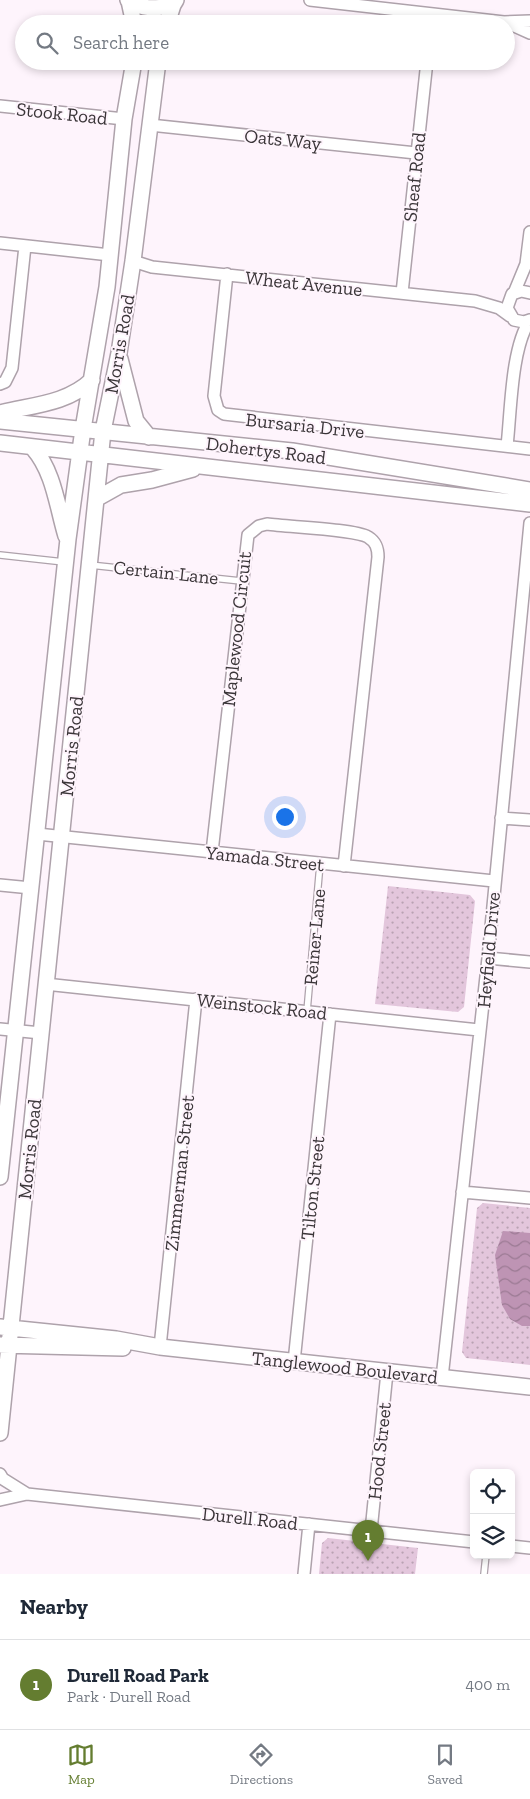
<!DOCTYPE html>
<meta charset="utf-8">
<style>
:root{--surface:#fff;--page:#f2f2f3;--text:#1f2937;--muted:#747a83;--line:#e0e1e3;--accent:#647d30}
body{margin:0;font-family:"Zilla Slab",serif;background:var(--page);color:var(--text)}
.controls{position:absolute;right:15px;bottom:15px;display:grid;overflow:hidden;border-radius:8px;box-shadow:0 2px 8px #0003}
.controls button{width:45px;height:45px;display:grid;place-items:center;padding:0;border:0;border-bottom:1px solid var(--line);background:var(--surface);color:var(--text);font:25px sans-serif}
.you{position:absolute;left:284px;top:816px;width:18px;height:18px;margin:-12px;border:4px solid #fff;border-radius:50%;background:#1a73e8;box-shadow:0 0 0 8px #1a73e833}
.badge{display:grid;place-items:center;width:32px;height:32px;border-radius:50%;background:var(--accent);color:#fff;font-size:16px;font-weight:700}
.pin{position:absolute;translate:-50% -41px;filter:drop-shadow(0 1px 2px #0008)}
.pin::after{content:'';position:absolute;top:26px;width:18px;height:15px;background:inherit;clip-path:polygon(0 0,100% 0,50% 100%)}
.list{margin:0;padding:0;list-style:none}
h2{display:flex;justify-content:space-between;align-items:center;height:65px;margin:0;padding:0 20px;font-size:21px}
h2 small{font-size:16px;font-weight:400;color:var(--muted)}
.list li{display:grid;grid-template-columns:32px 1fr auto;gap:15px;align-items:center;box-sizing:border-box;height:90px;padding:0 20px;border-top:1px solid var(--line)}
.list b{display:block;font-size:19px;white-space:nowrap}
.list p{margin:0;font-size:16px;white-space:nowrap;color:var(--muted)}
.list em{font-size:16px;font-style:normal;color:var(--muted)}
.icon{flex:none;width:28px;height:28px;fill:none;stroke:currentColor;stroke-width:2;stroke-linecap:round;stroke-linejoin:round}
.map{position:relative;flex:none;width:530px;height:1574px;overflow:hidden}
.search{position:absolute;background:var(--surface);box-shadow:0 2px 8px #0003;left:15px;right:15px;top:15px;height:55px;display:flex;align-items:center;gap:12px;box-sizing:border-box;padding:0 18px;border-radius:28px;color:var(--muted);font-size:19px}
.sheet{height:155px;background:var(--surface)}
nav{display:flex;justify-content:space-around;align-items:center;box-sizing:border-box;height:70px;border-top:1px solid var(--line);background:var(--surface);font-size:14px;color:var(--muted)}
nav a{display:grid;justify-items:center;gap:2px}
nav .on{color:var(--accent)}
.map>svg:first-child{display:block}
.grass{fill:url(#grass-dots)}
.water{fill:url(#water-waves)}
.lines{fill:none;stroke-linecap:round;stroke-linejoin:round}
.lane-casing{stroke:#aea2ab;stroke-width:8}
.street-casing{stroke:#aea2ab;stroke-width:14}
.secondary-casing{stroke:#aea2ab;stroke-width:18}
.lane{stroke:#fff;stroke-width:5.5}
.street{stroke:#fff;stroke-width:11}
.secondary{stroke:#fff;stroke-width:15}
.labels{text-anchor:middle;stroke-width:4;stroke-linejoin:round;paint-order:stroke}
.street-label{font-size:19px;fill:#3a3538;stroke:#fef4fc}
</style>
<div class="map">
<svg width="530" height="1574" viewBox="0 0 530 1574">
<defs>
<pattern id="grass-dots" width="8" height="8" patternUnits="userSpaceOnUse" patternTransform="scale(1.25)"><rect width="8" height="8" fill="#e3c6dc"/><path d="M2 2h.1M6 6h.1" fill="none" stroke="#b9a2b3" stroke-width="1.8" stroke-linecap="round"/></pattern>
<pattern id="water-waves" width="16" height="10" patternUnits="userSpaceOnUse" patternTransform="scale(1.25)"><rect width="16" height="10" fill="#be94b4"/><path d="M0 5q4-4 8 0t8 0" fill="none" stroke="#9b7a93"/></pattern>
</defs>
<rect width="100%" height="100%" fill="#fef4fc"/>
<path class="grass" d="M 388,886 L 470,895 L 475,901 L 464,1007 L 458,1012 L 375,1004 Z
M 483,1203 L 530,1208 L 530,1365 L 466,1358 L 462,1352 L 477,1208 Z
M 328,1538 L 418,1548 L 415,1574 L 319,1574 L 322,1543 Z"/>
<path class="water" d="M 503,1231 L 530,1233 L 530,1326 L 522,1326 L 510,1319 L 502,1305 L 495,1255 Z"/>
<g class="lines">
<g class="lane-casing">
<path id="lane" d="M 0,555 L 64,562
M 90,565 L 241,581
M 307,1011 L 320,864
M 484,1574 L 486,1555"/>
</g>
<g class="street-casing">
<path id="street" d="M 310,0 L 504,22 L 530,21
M 510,24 L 530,33
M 0,106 L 124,119
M 150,125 L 416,153
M 0,243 L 110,255
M 133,261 L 152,267 L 475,301 L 499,308 L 510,316
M 227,274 L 214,396 L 218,410 L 224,414 L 530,449
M 402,293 L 427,61
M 514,293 L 526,264 L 530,232
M 530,293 L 521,291 L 512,294 L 507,308 L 514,320 L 524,322 L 530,320
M 0,384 L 5,382 L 12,368 L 25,246
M 507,446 C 511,411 511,348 530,320
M 501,818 L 530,820
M 37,834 L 494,881
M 212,852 L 248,535 L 259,526 L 267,524 C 288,527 354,529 368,537 C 376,542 378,548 378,557 L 344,866
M 0,885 L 31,888
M 488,958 L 530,962
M 45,984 L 479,1030
M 0,1029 L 41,1033
M 462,1192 L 530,1198
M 160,1347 L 196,999
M 294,1362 L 330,1014
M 442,1378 L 488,958 L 530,523
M 0,1474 L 3,1479 L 27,1494
M 0,1500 L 27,1494 L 474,1542
M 371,1531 L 387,1372
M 511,1546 L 530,1548
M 304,1574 L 309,1524"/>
</g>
<g class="secondary-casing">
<path id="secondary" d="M 128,0 C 142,10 157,9 173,5 L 176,0
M 129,1 L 134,24
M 167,24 L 173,5
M 120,359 L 136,421 L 149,437
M 0,413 C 32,405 67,404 92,380
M 0,421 L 292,451 L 530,490
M 0,443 L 530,504
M 33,448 C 54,472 57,506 66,536
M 96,499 L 121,485 L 152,480 L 193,469
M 0,1177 L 68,539 L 83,429 L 107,287 L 124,119 L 134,61
M 0,1327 L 116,1339 L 160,1347 L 530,1387
M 0,1345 L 123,1348
M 0,1433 L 103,431 L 119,353 L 133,261 L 158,61"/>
</g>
<use href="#lane" class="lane"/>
<use href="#street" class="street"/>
<use href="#secondary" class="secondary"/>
</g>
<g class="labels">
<g class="street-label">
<text transform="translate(62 113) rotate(6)" y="7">Stook Road</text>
<text transform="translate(283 139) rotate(6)" y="7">Oats Way</text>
<text transform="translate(414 177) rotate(-84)" y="7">Sheaf Road</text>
<text transform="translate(304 283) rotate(6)" y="7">Wheat Avenue</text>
<text transform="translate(119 344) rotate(-80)" y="7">Morris Road</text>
<text transform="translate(305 425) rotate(6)" y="7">Bursaria Drive</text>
<text transform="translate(266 450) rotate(7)" y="7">Dohertys Road</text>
<text transform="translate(166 572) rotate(6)" y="7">Certain Lane</text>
<text transform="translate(236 629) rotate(-84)" y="7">Maplewood Circuit</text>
<text transform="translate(71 746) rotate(-84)" y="7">Morris Road</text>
<text transform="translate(265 858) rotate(6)" y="7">Yamada Street</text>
<text transform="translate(314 937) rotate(-85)" y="7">Reiner Lane</text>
<text transform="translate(488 950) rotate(-85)" y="7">Heyfield Drive</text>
<text transform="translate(262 1006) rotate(6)" y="7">Weinstock Road</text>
<text transform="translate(29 1149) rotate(-84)" y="7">Morris Road</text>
<text transform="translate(179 1173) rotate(-84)" y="7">Zimmerman Street</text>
<text transform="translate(312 1188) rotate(-84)" y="7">Tilton Street</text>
<text transform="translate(345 1367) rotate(6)" y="7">Tanglewood Boulevard</text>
<text transform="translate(379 1451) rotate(-84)" y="7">Hood Street</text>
<text transform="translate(250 1518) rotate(6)" y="7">Durell Road</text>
</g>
</g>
</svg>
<div class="controls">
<button><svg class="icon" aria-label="locate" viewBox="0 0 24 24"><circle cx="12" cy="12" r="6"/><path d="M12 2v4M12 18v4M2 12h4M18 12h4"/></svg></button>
<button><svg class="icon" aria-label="layers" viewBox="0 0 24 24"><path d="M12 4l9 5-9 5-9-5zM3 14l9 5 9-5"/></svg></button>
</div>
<div class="you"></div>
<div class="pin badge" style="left:368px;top:1561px">1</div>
<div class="search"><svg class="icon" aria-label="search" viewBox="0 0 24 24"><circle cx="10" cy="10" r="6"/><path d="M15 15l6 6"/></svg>Search here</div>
</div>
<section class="sheet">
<h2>Nearby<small></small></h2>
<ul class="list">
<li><span class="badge">1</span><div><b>Durell Road Park</b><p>Park · Durell Road</p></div><em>400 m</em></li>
</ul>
</section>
<nav>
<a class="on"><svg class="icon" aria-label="map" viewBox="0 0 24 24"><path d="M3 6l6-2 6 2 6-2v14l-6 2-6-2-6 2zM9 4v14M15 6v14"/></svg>Map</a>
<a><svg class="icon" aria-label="directions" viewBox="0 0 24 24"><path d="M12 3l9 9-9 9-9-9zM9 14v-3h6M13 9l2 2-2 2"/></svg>Directions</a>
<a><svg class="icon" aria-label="saved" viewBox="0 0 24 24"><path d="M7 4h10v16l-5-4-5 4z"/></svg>Saved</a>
</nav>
